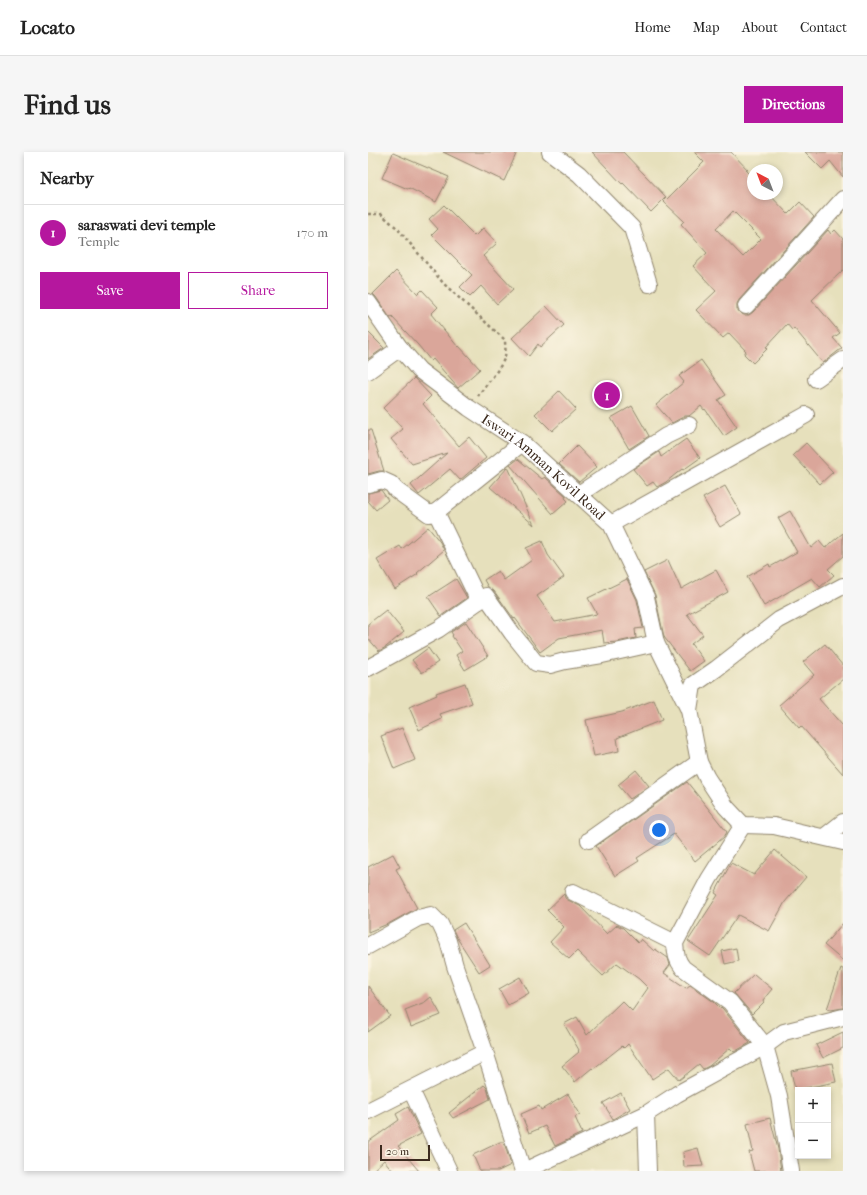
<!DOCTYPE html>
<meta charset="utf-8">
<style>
:root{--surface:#fff;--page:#f6f6f6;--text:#222;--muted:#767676;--line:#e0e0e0;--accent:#b5179e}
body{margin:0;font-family:"IM FELL French Canon",serif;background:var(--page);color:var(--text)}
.controls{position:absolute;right:12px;bottom:12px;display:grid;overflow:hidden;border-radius:0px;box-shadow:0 2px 6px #0003}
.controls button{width:36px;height:36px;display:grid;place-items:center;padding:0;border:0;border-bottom:1px solid var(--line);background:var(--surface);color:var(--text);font:20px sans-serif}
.compass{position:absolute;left:379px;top:12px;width:36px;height:36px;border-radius:50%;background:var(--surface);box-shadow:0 2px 6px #0003;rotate:318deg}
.scale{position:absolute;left:12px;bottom:10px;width:50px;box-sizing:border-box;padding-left:4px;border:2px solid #3b2a1e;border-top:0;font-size:11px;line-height:14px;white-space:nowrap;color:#3b2a1e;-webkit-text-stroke:3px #fcf5e5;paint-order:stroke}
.you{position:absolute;left:291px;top:678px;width:14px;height:14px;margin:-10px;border:3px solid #fff;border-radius:50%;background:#1a73e8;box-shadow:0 0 0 6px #1a73e833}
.badge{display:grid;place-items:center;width:26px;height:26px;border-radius:50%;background:var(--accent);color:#fff;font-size:13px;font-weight:700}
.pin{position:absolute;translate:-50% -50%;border:2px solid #fff;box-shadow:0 1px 4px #0006}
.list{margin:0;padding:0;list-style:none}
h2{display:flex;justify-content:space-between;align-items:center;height:52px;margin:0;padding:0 16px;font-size:17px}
h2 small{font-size:13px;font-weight:400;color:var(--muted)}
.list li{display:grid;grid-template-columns:26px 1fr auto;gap:12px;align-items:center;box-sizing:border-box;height:56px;padding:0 16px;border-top:1px solid var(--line)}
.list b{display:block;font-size:15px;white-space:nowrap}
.list p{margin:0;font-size:13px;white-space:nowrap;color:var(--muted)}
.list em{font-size:13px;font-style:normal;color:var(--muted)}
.actions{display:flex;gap:8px;padding:12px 16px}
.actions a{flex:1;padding:9px 0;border:1px solid var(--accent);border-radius:0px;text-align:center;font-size:14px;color:var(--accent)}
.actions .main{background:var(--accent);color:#fff}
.map{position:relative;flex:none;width:475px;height:1019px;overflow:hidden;border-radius:0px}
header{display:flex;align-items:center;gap:24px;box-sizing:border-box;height:56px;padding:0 20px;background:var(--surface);border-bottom:1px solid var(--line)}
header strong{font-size:19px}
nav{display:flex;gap:22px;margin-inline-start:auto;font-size:14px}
.intro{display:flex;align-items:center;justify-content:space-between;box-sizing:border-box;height:96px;padding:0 24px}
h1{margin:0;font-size:28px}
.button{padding:10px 18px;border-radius:0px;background:var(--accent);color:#fff;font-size:14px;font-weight:700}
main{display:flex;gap:24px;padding:0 24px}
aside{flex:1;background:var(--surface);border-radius:0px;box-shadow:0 2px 6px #0003}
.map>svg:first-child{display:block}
.building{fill:#daa69a;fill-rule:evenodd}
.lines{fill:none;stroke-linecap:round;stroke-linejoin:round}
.minor-casing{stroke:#90856d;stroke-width:18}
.path{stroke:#90856d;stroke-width:2.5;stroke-dasharray:3 3;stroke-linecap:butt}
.minor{stroke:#fff;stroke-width:16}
.labels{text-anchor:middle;stroke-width:3.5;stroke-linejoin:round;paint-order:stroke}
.street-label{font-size:14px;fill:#3b2a1e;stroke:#fcf5e5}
</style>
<header>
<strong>Locato</strong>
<nav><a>Home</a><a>Map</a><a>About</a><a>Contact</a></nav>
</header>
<div class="intro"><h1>Find us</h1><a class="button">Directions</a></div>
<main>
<aside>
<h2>Nearby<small></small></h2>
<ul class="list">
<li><span class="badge">1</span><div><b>saraswati devi temple</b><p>Temple</p></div><em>170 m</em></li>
</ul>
<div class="actions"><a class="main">Save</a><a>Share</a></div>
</aside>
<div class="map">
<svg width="475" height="1019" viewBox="0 0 475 1019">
<rect width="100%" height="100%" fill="#fcf5e5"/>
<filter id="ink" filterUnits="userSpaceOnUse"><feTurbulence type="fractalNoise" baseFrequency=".025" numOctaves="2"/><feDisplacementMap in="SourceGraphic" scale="8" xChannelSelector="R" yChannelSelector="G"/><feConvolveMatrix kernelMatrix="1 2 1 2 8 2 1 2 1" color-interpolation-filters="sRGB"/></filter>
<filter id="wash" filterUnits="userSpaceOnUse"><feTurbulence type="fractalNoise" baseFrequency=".012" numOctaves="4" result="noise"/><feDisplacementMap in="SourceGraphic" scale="16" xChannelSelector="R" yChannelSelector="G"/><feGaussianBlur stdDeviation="0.9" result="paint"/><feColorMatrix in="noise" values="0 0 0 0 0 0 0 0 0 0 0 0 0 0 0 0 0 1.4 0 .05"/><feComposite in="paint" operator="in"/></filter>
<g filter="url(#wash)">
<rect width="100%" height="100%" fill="#e6e0bc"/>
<g id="blocks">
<path class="building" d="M 75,0 L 149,0 L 136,29 Z
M 224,0 L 255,0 L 298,45 L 283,60 L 255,31 L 254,32 Z
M 326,0 L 363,0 L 380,18 L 378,18 L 385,25 L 385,42 L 401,42 L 420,62 L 432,50 L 446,65 L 371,148 L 369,152 L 369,157 L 372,161 L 376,163 L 381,163 L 385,160 L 460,78 L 463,82 L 467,78 L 475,87 L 475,118 L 444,148 L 472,181 L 465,186 L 474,196 L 455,211 L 426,176 L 424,178 L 419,172 L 398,195 L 400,196 L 385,211 L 376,202 L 378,199 L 361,181 L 355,186 L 328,158 L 348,139 L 325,114 L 339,101 L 313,72 L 316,69 L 296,50 L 336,10 ZM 365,59 L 393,87 L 375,105 L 348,77 Z
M 437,0 L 475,0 L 475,25 L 462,9 L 454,17 Z
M 25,1 L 81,25 L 68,50 L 41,36 L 40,37 L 14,26 Z
M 76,53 L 107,84 L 115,76 L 129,91 L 115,104 L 145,137 L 129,152 L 113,134 L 102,145 L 92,135 L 104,123 L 64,83 L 70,77 L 61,67 Z
M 28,119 L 50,142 L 54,138 L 70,155 L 63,162 L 90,195 L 91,194 L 112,217 L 90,236 L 65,207 L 63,209 L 50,193 L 24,165 L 22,166 L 8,145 L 5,142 Z
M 178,154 L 196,173 L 172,195 L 170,192 L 161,204 L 144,186 Z
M 0,180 L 16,196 L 0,207 Z
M 333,208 L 358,243 L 350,248 L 369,275 L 356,284 L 337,257 L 336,258 L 333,254 L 321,264 L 317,264 L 304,271 L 288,253 L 316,230 L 311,224 Z
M 46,226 L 63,244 L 55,252 L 91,294 L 101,285 L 118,306 L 92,328 L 82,317 L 51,343 L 43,333 L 79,301 L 44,312 L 23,287 L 35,277 L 15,256 Z
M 191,239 L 208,257 L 184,279 L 167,262 Z
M 264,254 L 281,284 L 261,297 L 243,266 Z
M 0,278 L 3,278 L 16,319 L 11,319 L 0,322 Z
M 318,287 L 332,306 L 315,318 L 314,317 L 298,330 L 289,335 L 285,330 L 279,334 L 265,317 L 291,300 L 293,305 Z
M 438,291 L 465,320 L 452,332 L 425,303 Z
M 209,294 L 229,315 L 211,330 L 191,312 Z
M 150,307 L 174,327 L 177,325 L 198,344 L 197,346 L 200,349 L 185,362 L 142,313 Z
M 140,315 L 166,373 L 122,335 Z
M 357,334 L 373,362 L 352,375 L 335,346 Z
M 13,338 L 20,348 L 8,358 L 0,349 L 0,341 Z
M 422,359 L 443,396 L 451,389 L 457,396 L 475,381 L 475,404 L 460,417 L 466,423 L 452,435 L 444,426 L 396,454 L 379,425 L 401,412 L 402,415 L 429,400 L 410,366 Z
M 60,375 L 72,390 L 76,398 L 49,421 L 50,422 L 27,437 L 9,408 L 32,394 L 34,397 Z
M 174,389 L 180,403 L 196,425 L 169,444 L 187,470 L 229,462 L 220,446 L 259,427 L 269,448 L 275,476 L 267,477 L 268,486 L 249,490 L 236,491 L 234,478 L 191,486 L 172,500 L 147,466 L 146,467 L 126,439 L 120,435 L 116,428 L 130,419 L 136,428 L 164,408 L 158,396 Z
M 300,408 L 313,437 L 348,418 L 360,440 L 319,462 L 335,483 L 323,492 L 336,509 L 322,519 L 296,485 L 287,443 L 276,420 Z
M 88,427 L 99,446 L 73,464 L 60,445 Z
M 18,458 L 36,480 L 18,495 L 11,499 L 0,486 L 0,472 Z
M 98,470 L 120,504 L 97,518 L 88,503 L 94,499 L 84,484 L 85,483 L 83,480 Z
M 457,492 L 475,514 L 475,527 L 451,547 L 475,574 L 475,622 L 433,574 L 431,576 L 411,553 L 446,523 L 435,510 Z
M 60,496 L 70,510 L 54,521 L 44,508 Z
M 97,531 L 104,551 L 72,562 L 74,567 L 51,578 L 41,555 L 69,543 L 68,541 Z
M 286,548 L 294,568 L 249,586 L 251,599 L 226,604 L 218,568 L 254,560 Z
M 34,576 L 47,608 L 26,617 L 13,584 Z
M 268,618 L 281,634 L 262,647 L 250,633 Z
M 319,630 L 359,680 L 356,685 L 327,709 L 306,682 L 269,706 L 271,709 L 247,724 L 228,694 Z
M 407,698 L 438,725 L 417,750 L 401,779 L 370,763 L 342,804 L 320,789 L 350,743 L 347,741 L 363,711 L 386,723 Z
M 25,702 L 32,715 L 28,717 L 49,756 L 22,771 L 0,780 L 0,715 Z
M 196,742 L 197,746 L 200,748 L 212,754 L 239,782 L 249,773 L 255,776 L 270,791 L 273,787 L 286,799 L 287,797 L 300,806 L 302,813 L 296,821 L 318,836 L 322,833 L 346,850 L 352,856 L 353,855 L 355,857 L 382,891 L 366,900 L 362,896 L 341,914 L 335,917 L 331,912 L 311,928 L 301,916 L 284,927 L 260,892 L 256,896 L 254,894 L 225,917 L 224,916 L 207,930 L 194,914 L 211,900 L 210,899 L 211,898 L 196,872 L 209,865 L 219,883 L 254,849 L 264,859 L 280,836 L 271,827 L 249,811 L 235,824 L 209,799 L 201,807 L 182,790 L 196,775 L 179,758 Z
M 96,771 L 122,813 L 111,820 L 89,786 L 85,778 Z
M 475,771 L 475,809 L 456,793 Z
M 368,796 L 370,809 L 357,812 L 354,799 Z
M 473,816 L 475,817 L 475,856 L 463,858 L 459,857 Z
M 386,822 L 404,837 L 395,848 L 396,850 L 384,862 L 366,841 Z
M 152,825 L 161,841 L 140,853 L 131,837 Z
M 0,834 L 22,864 L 0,880 Z
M 63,845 L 73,863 L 43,875 L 37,858 L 57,850 Z
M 475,880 L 475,896 L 455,906 L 448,893 Z
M 464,911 L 468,930 L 427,938 L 423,919 Z
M 116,933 L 119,936 L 122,947 L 85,966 L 81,961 Z
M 253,941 L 262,957 L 245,967 L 235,951 Z
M 200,942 L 212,962 L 207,965 L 214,981 L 187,994 L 177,974 L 161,981 L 153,962 L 171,954 L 173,958 Z
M 40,955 L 53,982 L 30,994 L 51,1019 L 25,1019 L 16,1008 L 4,1019 L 0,1019 L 0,990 L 31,968 L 28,962 Z
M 402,966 L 410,997 L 413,1019 L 386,1019 L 381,1000 L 385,999 L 379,972 Z
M 132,990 L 136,990 L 143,1013 L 130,1019 L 112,1019 L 105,1003 Z
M 330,996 L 335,1014 L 316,1015 L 315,1000 Z"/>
</g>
</g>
<g filter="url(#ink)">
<use href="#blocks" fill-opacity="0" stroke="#90856d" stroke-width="1"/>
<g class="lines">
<g class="minor-casing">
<g id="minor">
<path d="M 182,0 L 211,22 L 264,76 L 281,132"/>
<path id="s1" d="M 0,150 L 32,196 L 51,218 L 101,256 L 154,291 L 243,372 L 278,445 L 288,491 L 321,558"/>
<path d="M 378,154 L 475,47"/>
<path d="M 0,219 L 32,196"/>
<path d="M 448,227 L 475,208"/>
<path d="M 0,332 L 14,328 L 23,332 L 28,338 L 61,362 L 68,360 L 154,291"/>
<path d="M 211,342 L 298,284 L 321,273"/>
<path d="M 68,360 L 111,449"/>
<path d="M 243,372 L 438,263"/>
<path d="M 475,434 L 411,468 L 348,517 L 325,533 L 321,558 L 331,610 L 339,626 L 358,655 L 375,673 L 406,674 L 475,690"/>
<path d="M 0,516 L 71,477 L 118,444 L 144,481 L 168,511 L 182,513 L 197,509 L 234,503 L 288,491"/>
<path d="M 375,673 L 341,727 L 307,791 C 308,802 308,807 315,816 L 362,850 L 397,894 L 411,944 L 423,1019"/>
<path d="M 456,685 L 475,670"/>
<path d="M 221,688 L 331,610"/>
<path d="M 205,740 L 307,791"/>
<path d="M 0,794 L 50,766 L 63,763 L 72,772 L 80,789 L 87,814 L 117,900 L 155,1019"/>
<path d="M 43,938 L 81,1019"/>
<path d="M 0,959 L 117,900"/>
<path d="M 156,1019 L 278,962"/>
<path d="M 280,1019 L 278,962 L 309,942 L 397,894 L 416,880 L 475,865"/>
</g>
</g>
<path class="path" d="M 0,62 L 13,62 L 29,76 L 76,132 L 137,188 C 137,193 138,199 137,204 C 134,216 117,233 110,244"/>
<use href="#minor" class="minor"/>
</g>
</g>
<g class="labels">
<g class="street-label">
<text dy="5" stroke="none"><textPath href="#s1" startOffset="243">Iswari Amman Kovil Road</textPath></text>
</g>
</g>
</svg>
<div class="controls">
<button>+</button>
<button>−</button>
</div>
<svg class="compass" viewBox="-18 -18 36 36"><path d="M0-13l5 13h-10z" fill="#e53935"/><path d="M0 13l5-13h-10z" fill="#767676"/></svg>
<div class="scale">20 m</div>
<div class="you"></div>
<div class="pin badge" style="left:239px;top:243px">1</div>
</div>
</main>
